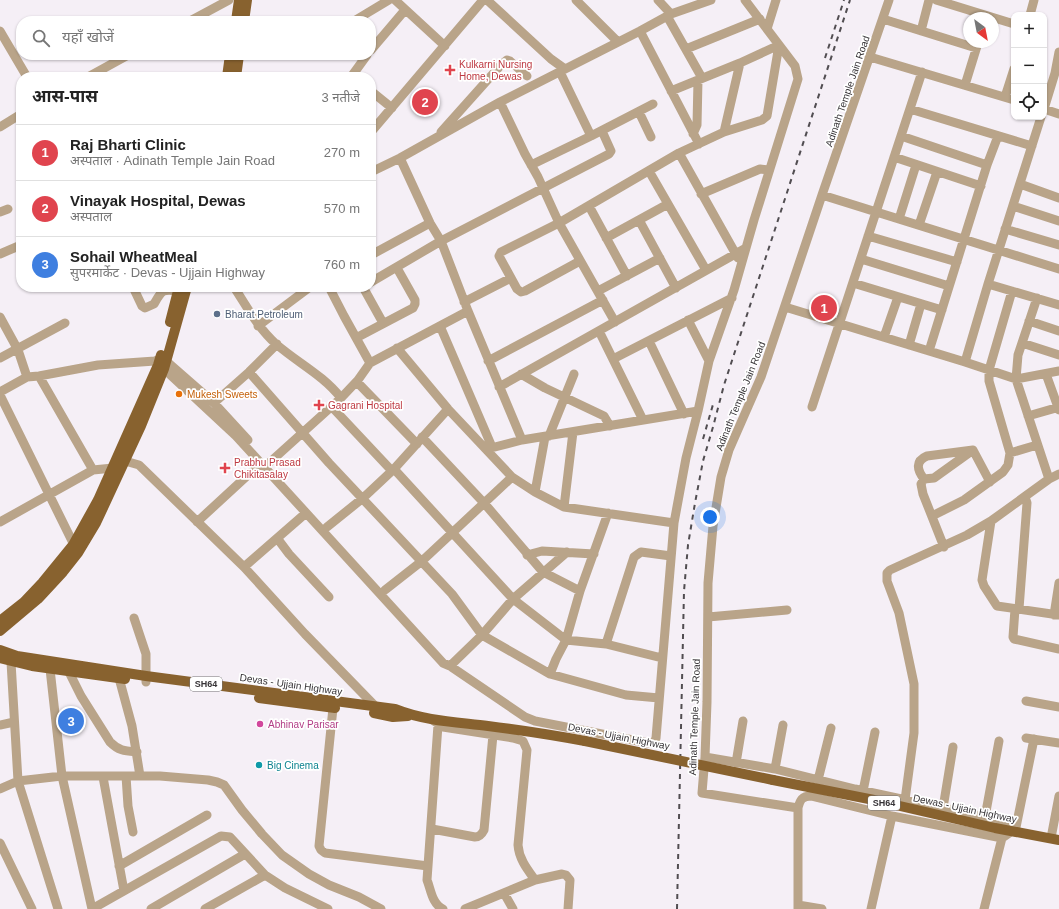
<!DOCTYPE html>
<html lang="hi">
<meta charset="utf-8">
<style>
:root{--surface:#fff;--page:#f2f2f2;--text:#222;--muted:#767676;--line:#e0e0e0;--accent:#c73c71}
body{margin:0;font-family:Helvetica,"Noto Sans Devanagari",sans-serif;background:var(--page);color:var(--text)}
.controls{position:absolute;right:12px;top:12px;display:grid;overflow:hidden;border-radius:8px;box-shadow:0 1px 3px #0004}
.controls button{width:36px;height:36px;display:grid;place-items:center;padding:0;border:0;border-bottom:1px solid var(--line);background:var(--surface);color:var(--text);font:20px sans-serif}
.compass{position:absolute;left:963px;top:12px;width:36px;height:36px;border-radius:50%;background:var(--surface);box-shadow:0 1px 3px #0004;rotate:148deg}
.you{position:absolute;left:710px;top:517px;width:14px;height:14px;margin:-10px;border:3px solid #fff;border-radius:50%;background:#1a73e8;box-shadow:0 0 0 6px #1a73e833}
.badge{display:grid;place-items:center;width:26px;height:26px;border-radius:50%;background:var(--accent);color:#fff;font-size:13px;font-weight:700}
.pin{position:absolute;translate:-50% -50%;border:2px solid #fff;box-shadow:0 1px 4px #0006}
.list{margin:0;padding:0;list-style:none}
h2{display:flex;justify-content:space-between;align-items:center;height:52px;margin:0;padding:0 16px;font-size:17px}
h2 small{font-size:13px;font-weight:400;color:var(--muted)}
.list li{display:grid;grid-template-columns:26px 1fr auto;gap:12px;align-items:center;box-sizing:border-box;height:56px;padding:0 16px;border-top:1px solid var(--line)}
.list b{display:block;font-size:15px;white-space:nowrap}
.list p{margin:0;font-size:13px;white-space:nowrap;color:var(--muted)}
.list em{font-size:13px;font-style:normal;color:var(--muted)}
.icon{flex:none;width:22px;height:22px;fill:none;stroke:currentColor;stroke-width:2;stroke-linecap:round;stroke-linejoin:round}
.map{position:relative;flex:none;width:1059px;height:909px;overflow:hidden}
.search{position:absolute;background:var(--surface);box-shadow:0 1px 3px #0004;left:16px;top:16px;width:360px;height:44px;display:flex;align-items:center;gap:10px;box-sizing:border-box;padding:0 14px;border-radius:16px;color:var(--muted);font-size:15px}
.panel{position:absolute;background:var(--surface);box-shadow:0 1px 3px #0004;left:16px;top:72px;width:360px;height:220px;border-radius:16px}
.map>svg:first-child{display:block}
.lines{fill:none;stroke-linecap:round;stroke-linejoin:round}
.minor{stroke:#b9a489;stroke-width:9}
.major{stroke:#88622f;stroke-width:10}
.rail{stroke:#514d51;stroke-width:2;stroke-dasharray:5 5;stroke-linecap:butt}
.major-bridge{stroke:#88622f;stroke-width:10}
.health-dot{fill:#e0444e;stroke:#fff;stroke-width:1.5}
.service-dot{fill:#5c6f8a;stroke:#fff;stroke-width:1.5}
.food-dot{fill:#e8710a;stroke:#fff;stroke-width:1.5}
.hotel-dot{fill:#d1479c;stroke:#fff;stroke-width:1.5}
.culture-dot{fill:#0f9aa8;stroke:#fff;stroke-width:1.5}
.labels{text-anchor:middle;stroke-width:3.5;stroke-linejoin:round;paint-order:stroke}
.shield{fill:#fff;stroke:#737173;stroke-width:1}
.shield-label{font-size:9px;font-weight:bold;fill:#373437}
.health-label{font-size:10px;fill:#be3a42;stroke:#fff;text-anchor:start}
.street-label{font-size:10px;fill:#373437;stroke:#fff}
.service-label{font-size:10px;fill:#4e5e75;stroke:#fff;text-anchor:start}
.food-label{font-size:10px;fill:#c56008;stroke:#fff;text-anchor:start}
.hotel-label{font-size:10px;fill:#b23c85;stroke:#fff;text-anchor:start}
.culture-label{font-size:10px;fill:#0d838f;stroke:#fff;text-anchor:start}
</style>
<div class="map">
<svg width="1059" height="909" viewBox="0 0 1059 909">
<rect width="100%" height="100%" fill="#f5eff6"/>
<g class="lines">
<path class="minor" d="M 395,0 L 445,46
M 487,0 L 551,59 L 565,69
M 576,0 L 617,41
M 658,0 L 671,14
M 936,0 L 1014,24
M 1030,15 L 1034,0
M 667,16 L 702,78
M 883,19 L 976,48
M 190,21 L 229,0
M 354,21 L 389,0
M 767,29 L 776,0
M 0,31 L 27,77
M 640,31 L 699,144
M 921,31 L 929,0
M 686,49 L 760,19
M 371,50 L 405,10
M 870,57 L 1014,100
M 560,72 L 591,136
M 88,77 L 128,55
M 351,77 L 367,55
M 965,85 L 978,43
M 371,91 L 392,108
M 671,91 L 740,63 L 779,45
M 1005,97 L 1014,69
M 500,102 L 525,154 L 538,177 L 559,223 L 615,322
M 910,109 L 1032,146
M 1044,109 L 1055,73 L 1059,52
M 1044,109 L 1059,114
M 639,112 L 651,137
M 0,127 L 21,114
M 371,132 L 483,0
M 441,132 L 500,66 L 507,60 L 510,61 L 527,76
M 724,132 L 740,63
M 693,134 L 697,125 L 698,80
M 901,136 L 987,165
M 679,153 L 738,258
M 894,157 L 981,186
M 400,158 L 430,223 L 441,241 L 468,311 L 522,440
M 531,165 L 591,136 L 653,104
M 649,171 L 706,270
M 371,172 L 400,158 L 500,102 L 640,31 L 671,14 L 711,0
M 1020,184 L 1059,198
M 701,194 L 760,169 L 769,170
M 822,195 L 1059,269
M 589,206 L 627,276
M 1013,206 L 1059,221
M 0,212 L 8,209
M 899,219 L 916,165
M 639,220 L 676,288
M 919,225 L 937,172
M 1005,229 L 1059,245
M 868,236 L 957,262
M 606,238 L 668,204
M 0,254 L 21,245
M 371,255 L 430,223
M 861,259 L 949,286
M 580,261 L 525,291 L 521,292 L 517,289 L 499,256 L 501,252 L 559,223 L 679,153 L 724,132 L 762,120 L 767,116 L 779,45
M 371,282 L 441,241 L 609,154 L 611,151 L 602,131
M 853,283 L 942,310
M 988,284 L 1059,305
M 133,287 L 142,306 L 145,308 L 154,304 C 162,290 162,289 178,291
M 234,287 C 247,307 258,328 276,344 C 298,363 323,375 341,398
M 329,287 L 344,316 L 370,363
M 363,287 L 383,323
M 598,291 L 660,258
M 1037,298 L 1018,355 L 1016,379 L 1049,479
M 464,302 L 511,278
M 785,307 L 965,362 L 1016,379 L 1059,371
M 0,317 L 18,350 L 27,377
M 688,320 L 709,361
M 1029,321 L 1059,331
M 258,326 L 310,287
M 440,326 L 492,447
M 599,331 L 643,420
M 884,337 L 898,297
M 356,338 L 413,308 L 415,304 L 415,300 L 397,268
M 649,341 L 684,414
M 1022,343 L 1059,355
M 909,345 L 921,304
M 397,348 L 448,409 L 512,477 L 535,492 L 564,507 L 674,523
M 929,351 L 987,165 L 998,136
M 0,358 L 65,323
M 613,359 L 732,298
M 488,361 L 603,300
M 965,362 L 988,284 L 1041,117
M 159,366 L 164,369 L 236,436 L 443,663 L 450,666 L 525,717 L 535,721 L 648,743 L 654,743 L 656,738 L 674,523 L 686,458 L 698,411 L 709,361 L 734,290 L 754,220 L 798,79 L 795,66 L 745,0
M 249,372 L 329,463 L 452,594 L 482,635 L 550,674 L 626,695 L 659,698
M 521,374 L 545,388 L 604,416 L 610,426
M 1046,374 L 1059,410
M 39,376 L 93,470
M 357,382 L 417,444
M 499,387 L 746,248
M 0,392 L 27,377 L 39,376 L 98,365 L 155,361 L 160,359 L 166,361 L 214,403 L 248,440
M 0,395 L 76,549
M 214,403 L 249,372 L 277,344
M 331,406 L 392,471
M 812,407 L 922,72
M 1028,416 L 1059,407
M 549,436 L 574,374
M 422,437 L 484,503 L 543,572 L 580,591
M 487,449 L 522,440 L 698,411
M 973,450 L 934,478 L 924,479 C 917,470 915,461 927,456 Z
M 973,450 L 990,482
M 1010,453 L 1037,445
M 125,461 L 139,465 L 244,567 L 305,634 L 376,707
M 269,463 L 341,398 L 358,380 L 370,363 L 468,311
M 394,469 L 513,599 L 566,640 L 606,644 L 662,658
M 924,479 L 921,484 L 923,494 L 944,547
M 535,492 L 545,437
M 564,507 L 573,432
M 932,516 L 964,500 L 1003,472 L 1008,465 L 1010,453 L 989,381 L 989,370 L 1012,291
M 991,521 L 982,580 L 984,586 L 997,606 L 1059,615
M 0,522 L 93,470 L 113,468
M 197,522 L 261,463
M 327,527 L 363,498 L 394,469 L 448,409
M 277,538 L 289,554 L 329,597
M 527,555 L 542,551 L 594,554
M 244,567 L 306,513
M 385,590 L 422,561 L 512,477
M 1015,609 L 1013,637 L 1014,639 L 1059,649
M 1019,609 L 1027,503 L 1025,497
M 1054,615 L 1059,583
M 708,617 L 787,610
M 134,618 L 146,654 L 146,682
M 606,644 L 634,557 L 641,552 L 671,556
M 11,662 L 18,781 L 58,909
M 450,666 L 482,635 L 513,599 L 567,552
M 50,669 L 62,776 L 92,909
M 69,672 L 81,696 L 110,742 C 119,751 125,751 137,752
M 550,674 L 556,659 L 566,640 L 580,591 L 608,513
M 119,678 L 132,726 L 140,776
M 1026,701 L 1059,707
M 333,708 L 319,846 L 321,850 L 325,853 L 428,866
M 431,719 L 443,727 L 513,738 L 523,741 L 527,750 L 518,845 C 519,859 527,869 535,880 L 562,874 L 566,875 L 570,880 L 568,909
M 0,725 L 14,722
M 438,725 L 427,880 C 431,890 432,904 443,909
M 1026,738 L 1059,743
M 705,757 L 775,769 L 855,789 L 985,817 L 1003,822 L 1012,831 L 1002,838 L 892,816 L 811,796 C 802,796 800,800 798,808 L 798,909
M 736,763 L 743,721
M 775,769 L 783,725
M 126,776 L 128,806 L 133,832
M 103,777 L 124,891
M 818,780 L 831,728
M 0,789 L 18,781 L 62,776 L 160,776 L 208,780 L 217,782 L 224,785 L 242,810 L 262,834 L 282,855 L 309,874 L 329,885 L 359,897 L 381,909
M 863,791 L 875,732
M 905,800 L 914,733 L 914,684 L 899,613 L 887,581 L 887,573 L 890,570 L 967,535 L 991,521 L 1049,479 L 1059,474
M 798,808 L 702,793 L 705,757 L 707,702 L 708,583 L 713,526 L 721,477 L 729,450 L 761,377 L 822,195 L 889,0
M 943,808 L 953,747
M 985,817 L 999,741
M 432,829 L 475,837 C 480,837 482,834 484,830 L 493,735
M 1015,832 L 1034,739
M 1051,838 L 1059,796
M 0,843 L 32,909
M 119,866 L 207,815
M 504,893 L 513,909
M 798,905 L 822,909
M 92,909 L 221,836 L 230,837 L 265,875 L 285,888 L 328,909
M 151,909 L 245,854
M 205,909 L 265,875
M 465,909 L 535,880
M 871,909 L 892,816
M 984,909 L 1002,838"/>
<path class="major" d="M 236,21 L 239,0
M 244,21 L 247,0
M 227,77 L 230,55
M 236,77 L 239,55
M 170,322 L 179,287
M 0,621 L 24,602 L 42,583 L 73,545 L 98,500 L 158,365 L 161,355
M 0,631 L 38,599 L 63,572 L 78,553 L 96,523 L 141,426 L 164,369 L 187,287
M 0,650 L 17,656 L 146,676 L 395,709 C 425,721 456,722 488,726 C 520,730 553,735 585,741
M 0,658 L 32,666 L 125,679
M 259,698 L 335,708
M 374,713 L 393,717 L 408,716
M 773,780 L 874,800 L 995,828 L 1059,840"/>
<path class="rail" d="M 825,58 L 844,0
M 703,439 L 714,401
M 677,909 L 684,591 L 688,545 L 695,503 L 703,461 L 713,427 L 724,385 L 850,0"/>
<path class="major-bridge" d="M 585,741 L 773,780"/>
</g>
<g class="health-dot">
<path d="M448 64h4v4h4v4h-4v4h-4v-4h-4v-4h4z"/>
<path d="M317 399h4v4h4v4h-4v4h-4v-4h-4v-4h4z"/>
<path d="M223 462h4v4h4v4h-4v4h-4v-4h-4v-4h4z"/>
</g>
<circle class="service-dot" cx="217" cy="314" r="4"/>
<circle class="food-dot" cx="179" cy="394" r="4"/>
<circle class="hotel-dot" cx="260" cy="724" r="4"/>
<circle class="culture-dot" cx="259" cy="765" r="4"/>
<g class="labels">
<g class="shield">
<rect x="190" y="677" width="32" height="14" rx="3"/>
<rect x="868" y="796" width="32" height="14" rx="3"/>
</g>
<g class="shield-label">
<text x="206" y="687">SH64</text>
<text x="884" y="806">SH64</text>
</g>
<g class="health-label">
<text x="459" y="68">Kulkarni Nursing<tspan x="459" dy="12">Home, Dewas</tspan></text>
<text x="328" y="409">Gagrani Hospital</text>
<text x="234" y="466">Prabhu Prasad<tspan x="234" dy="12">Chikitasalay</tspan></text>
</g>
<g class="street-label">
<text transform="translate(847 91) rotate(-71)" y="4">Adinath Temple Jain Road</text>
<text transform="translate(740 396) rotate(-68)" y="4">Adinath Temple Jain Road</text>
<text transform="translate(291 684) rotate(8)" y="4">Devas - Ujjain Highway</text>
<text transform="translate(694 717) rotate(-88)" y="4">Adinath Temple Jain Road</text>
<text transform="translate(619 736) rotate(11)" y="4">Devas - Ujjain Highway</text>
<text transform="translate(965 808) rotate(12)" y="4">Dewas - Ujjain Highway</text>
</g>
<g class="service-label">
<text x="225" y="318">Bharat Petroleum</text>
</g>
<g class="food-label">
<text x="187" y="398">Mukesh Sweets</text>
</g>
<g class="hotel-label">
<text x="268" y="728">Abhinav Parisar</text>
</g>
<g class="culture-label">
<text x="267" y="769">Big Cinema</text>
</g>
</g>
</svg>
<div class="controls">
<button>+</button>
<button>−</button>
<button><svg class="icon" aria-label="locate" viewBox="0 0 24 24"><circle cx="12" cy="12" r="6"/><path d="M12 2v4M12 18v4M2 12h4M18 12h4"/></svg></button>
</div>
<svg class="compass" viewBox="-18 -18 36 36"><path d="M0-13l5 13h-10z" fill="#e53935"/><path d="M0 13l5-13h-10z" fill="#767676"/></svg>
<div class="you"></div>
<div class="pin badge" style="left:824px;top:308px;background:#e0444e">1</div>
<div class="pin badge" style="left:425px;top:102px;background:#e0444e">2</div>
<div class="pin badge" style="left:71px;top:721px;background:#3f7fe0">3</div>
<div class="search"><svg class="icon" aria-label="search" viewBox="0 0 24 24"><circle cx="10" cy="10" r="6"/><path d="M15 15l6 6"/></svg>यहाँ खोजें</div>
<section class="panel">
<h2>आस-पास<small>3 नतीजे</small></h2>
<ul class="list">
<li><span class="badge" style="background:#e0444e">1</span><div><b>Raj Bharti Clinic</b><p>अस्पताल · Adinath Temple Jain Road</p></div><em>270 m</em></li>
<li><span class="badge" style="background:#e0444e">2</span><div><b>Vinayak Hospital, Dewas</b><p>अस्पताल</p></div><em>570 m</em></li>
<li><span class="badge" style="background:#3f7fe0">3</span><div><b>Sohail WheatMeal</b><p>सुपरमार्केट · Devas - Ujjain Highway</p></div><em>760 m</em></li>
</ul>
</section>
</div>
